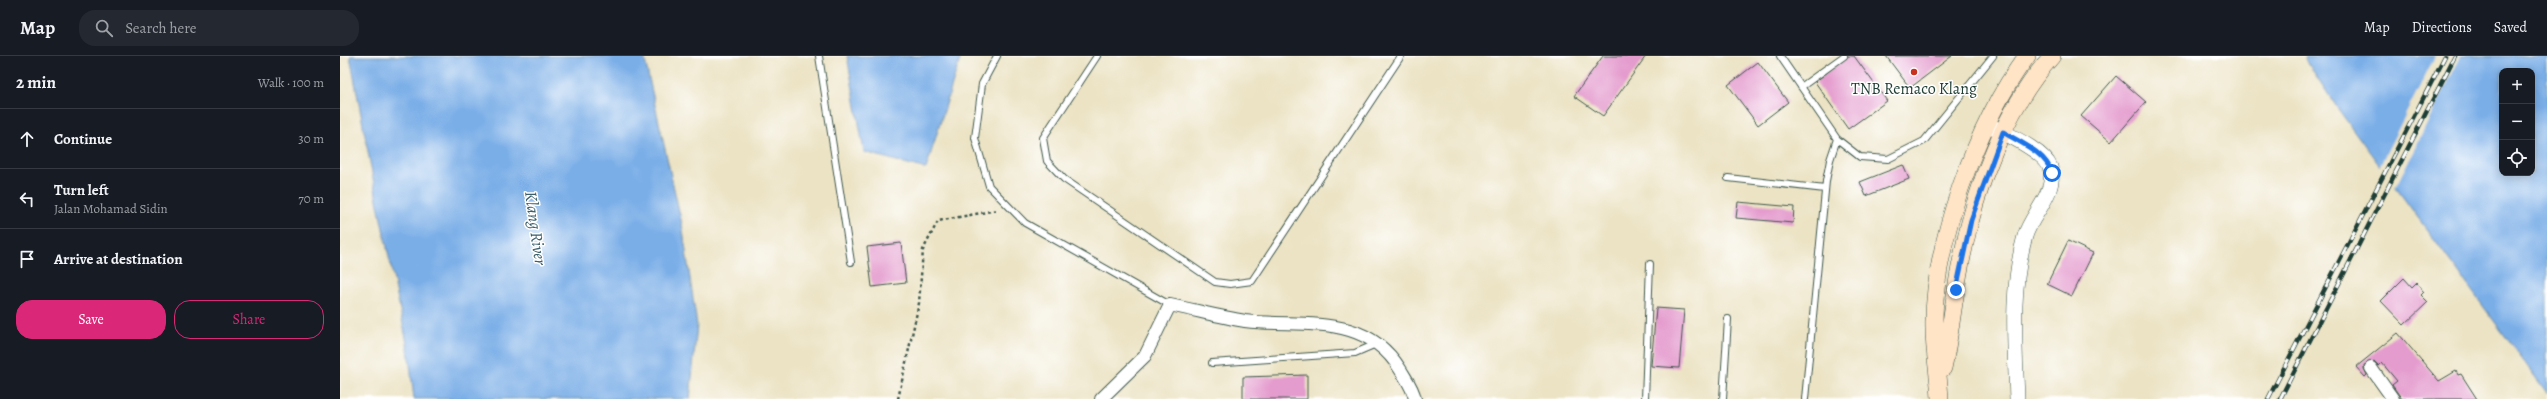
<!DOCTYPE html>
<meta charset="utf-8">
<style>
:root{--surface:#171b24;--page:#242831;--text:#f1f3f6;--muted:#9ea1a6;--line:#363941;--accent:#db2777}
body{margin:0;font-family:Alegreya,serif;background:var(--page);color:var(--text)}
.controls{position:absolute;right:12px;top:12px;display:grid;overflow:hidden;border-radius:8px;box-shadow:0 2px 10px #0003}
.controls button{width:36px;height:36px;display:grid;place-items:center;padding:0;border:0;border-bottom:1px solid var(--line);background:var(--surface);color:var(--text);font:20px sans-serif}
.stop{position:absolute;width:12px;height:12px;margin:-9px;border:3px solid #1a73e8;border-radius:50%;background:#fff}
.stop.end{background:#1a73e8;border-color:#fff;box-shadow:0 1px 4px #0008}
.list{margin:0;padding:0;list-style:none}
h2{display:flex;justify-content:space-between;align-items:center;height:52px;margin:0;padding:0 16px;font-size:17px}
h2 small{font-size:13px;font-weight:400;color:var(--muted)}
.list li{display:grid;grid-template-columns:26px 1fr auto;gap:12px;align-items:center;box-sizing:border-box;height:60px;padding:0 16px;border-top:1px solid var(--line)}
.list b{display:block;font-size:15px;white-space:nowrap}
.list p{margin:0;font-size:13px;white-space:nowrap;color:var(--muted)}
.list em{font-size:13px;font-style:normal;color:var(--muted)}
.actions{display:flex;gap:8px;padding:12px 16px}
.actions a{flex:1;padding:9px 0;border:1px solid var(--accent);border-radius:16px;text-align:center;font-size:14px;color:var(--accent)}
.actions .main{background:var(--accent);color:#fff}
.icon{flex:none;width:22px;height:22px;fill:none;stroke:currentColor;stroke-width:2;stroke-linecap:round;stroke-linejoin:round}
.map{position:relative;flex:none;width:2207px;height:343px;overflow:hidden}
header{display:flex;align-items:center;gap:24px;box-sizing:border-box;height:56px;padding:0 20px;background:var(--surface);border-bottom:1px solid var(--line)}
header strong{font-size:19px}
nav{display:flex;gap:22px;margin-inline-start:auto;font-size:14px}
.search{width:280px;height:36px;background:var(--page);display:flex;align-items:center;gap:10px;box-sizing:border-box;padding:0 14px;border-radius:16px;color:var(--muted);font-size:15px}
main{display:flex}
aside{flex:1;background:var(--surface)}
.map>svg:first-child{display:block}
.water{fill:#7aaee7;stroke:#4c768e;fill-rule:evenodd}
.pier{fill:#ece3c4}
.building{fill:#e49bce}
.lines{fill:none;stroke-linecap:round;stroke-linejoin:round}
.service-casing{stroke:#3e564a;stroke-width:8}
.minor-casing{stroke:#3e564a;stroke-width:14}
.tertiary-casing{stroke:#3e564a;stroke-width:16}
.secondary-casing{stroke:#3e564a;stroke-width:18}
.path{stroke:#3e564a;stroke-width:2.5;stroke-dasharray:3 3;stroke-linecap:butt}
.service{stroke:#fff;stroke-width:6}
.minor{stroke:#fff;stroke-width:12}
.tertiary{stroke:#fff;stroke-width:15}
.secondary{stroke:#ffe4c6;stroke-width:17}
.rail-casing{stroke:#1f3d34;stroke-width:4.5}
.rail{stroke:#fff;stroke-width:3;stroke-dasharray:9;stroke-linecap:butt}
.route{stroke:#1a73e8;stroke-width:5}
.poi-dot{fill:#c8321e;stroke:#fff;stroke-width:1.5}
.labels{text-anchor:middle;stroke-width:3;stroke-linejoin:round;paint-order:stroke}
.poi-label{font-size:16px;fill:#1f3d34;stroke:#fff}
.water-label{font-size:17px;font-style:italic;fill:#3a5f6a;stroke:#fff}
</style>
<header>
<strong>Map</strong>
<div class="search"><svg class="icon" aria-label="search" viewBox="0 0 24 24"><circle cx="10" cy="10" r="6"/><path d="M15 15l6 6"/></svg>Search here</div>
<nav><a>Map</a><a>Directions</a><a>Saved</a></nav>
</header>
<main>
<aside>
<h2>2 min<small>Walk · 100 m</small></h2>
<ul class="list">
<li><svg class="icon" aria-label="ahead" viewBox="0 0 24 24"><path d="M12 20V5M6 11l6-6 6 6"/></svg><div><b>Continue</b></div><em>30 m</em></li>
<li><svg class="icon" aria-label="left" viewBox="0 0 24 24"><path d="M17 20v-9H6M10 6l-5 5 5 5"/></svg><div><b>Turn left</b><p>Jalan Mohamad Sidin</p></div><em>70 m</em></li>
<li><svg class="icon" aria-label="arrive" viewBox="0 0 24 24"><path d="M6 21V4h12l-3 4 3 4H6"/></svg><div><b>Arrive at destination</b></div></li>
</ul>
<div class="actions"><a class="main">Save</a><a>Share</a></div>
</aside>
<div class="map">
<svg width="2207" height="343" viewBox="0 0 2207 343">
<rect width="100%" height="100%" fill="#fff"/>
<filter id="ink" filterUnits="userSpaceOnUse"><feTurbulence type="fractalNoise" baseFrequency=".025" numOctaves="2"/><feDisplacementMap in="SourceGraphic" scale="8" xChannelSelector="R" yChannelSelector="G"/><feConvolveMatrix kernelMatrix="1 2 1 2 8 2 1 2 1" color-interpolation-filters="sRGB"/></filter>
<filter id="wash" filterUnits="userSpaceOnUse"><feTurbulence type="fractalNoise" baseFrequency=".012" numOctaves="4" result="noise"/><feDisplacementMap in="SourceGraphic" scale="16" xChannelSelector="R" yChannelSelector="G"/><feGaussianBlur stdDeviation="0.9" result="paint"/><feColorMatrix in="noise" values="0 0 0 0 0 0 0 0 0 0 0 0 0 0 0 0 0 1.4 0 .05"/><feComposite in="paint" operator="in"/></filter>
<g filter="url(#wash)">
<rect width="100%" height="100%" fill="#ece3c4"/>
<path class="water" d="M 10,0 L 304,0 L 342,168 L 357,269 L 350,343 L 74,343 L 68,292 L 38,149 Z
M 507,0 L 621,0 L 586,113 L 524,96 Z
M 1965,0 L 2207,0 L 2207,337 L 1998,53 L 1969,9 ZM 2162,15 L 2192,15 L 2192,117 L 2162,117 Z"/>
<path class="pier" d="M 2095,0 L 2121,0 L 2055,132 L 2039,111 Z"/>
<g id="blocks">
<path class="building" d="M 1263,0 L 1306,0 L 1263,60 L 1234,40 Z
M 1508,0 L 1514,0 L 1547,45 L 1508,73 L 1475,26 Z
M 1546,0 L 1612,0 L 1570,32 Z
M 1418,6 L 1448,46 L 1418,69 L 1388,29 Z
M 1776,20 L 1806,46 L 1771,86 L 1741,60 Z
M 1563,109 L 1569,123 L 1526,140 L 1520,126 Z
M 1398,146 L 1454,151 L 1453,167 L 1396,162 Z
M 1728,185 L 1753,197 L 1732,240 L 1707,228 Z
M 561,187 L 566,227 L 532,231 L 527,191 Z
M 2064,222 L 2072,231 L 2076,227 L 2084,236 L 2081,239 L 2088,246 L 2064,269 L 2041,245 Z
M 1316,252 L 1344,254 L 1339,312 L 1311,310 Z
M 2058,277 L 2099,325 L 2116,315 L 2118,319 L 2121,318 L 2137,343 L 2062,343 L 2052,329 L 2057,325 L 2042,307 L 2039,310 L 2034,305 L 2024,309 L 2024,313 L 2027,319 L 2025,321 L 2016,311 Z
M 967,319 L 967,343 L 903,343 L 903,321 Z"/>
</g>
</g>
<g filter="url(#ink)">
<use href="#blocks" fill-opacity="0" stroke="#3e564a" stroke-width="1"/>
<g class="lines">
<g class="service-casing">
<path id="service" d="M 479,0 L 511,206
M 657,0 L 642,28 L 635,82 L 649,130 L 685,167 L 830,249
M 757,0 L 703,82 L 707,105 L 724,123 L 875,226 L 890,228 L 912,225 L 1061,0
M 1440,0 L 1497,83 L 1520,101 L 1548,103 L 1584,85 L 1653,0
M 1461,31 L 1504,0
M 1388,122 L 1485,133
M 872,307 L 1015,297 L 1036,288
M 1305,343 L 1310,208
M 1383,343 L 1388,263
M 1465,343 L 1486,125 L 1490,104 L 1497,83"/>
</g>
<g class="minor-casing">
<path id="minor" d="M 2031,312 L 2053,343
M 761,343 L 805,300 L 830,249 C 855,254 880,261 905,265 C 961,272 1024,255 1060,313 C 1066,323 1073,332 1075,343"/>
</g>
<g class="tertiary-casing">
<path id="tertiary" d="M 1653,71 C 1668,79 1704,95 1710,111 C 1718,136 1692,157 1685,180 C 1670,234 1675,288 1677,343"/>
</g>
<g class="secondary-casing">
<path id="secondary" d="M 1603,312 C 1611,276 1614,238 1622,201 C 1635,133 1665,52 1712,0
M 1600,343 C 1599,320 1594,296 1594,273 C 1592,191 1637,65 1687,0"/>
</g>
<path class="path" d="M 558,343 L 579,247 L 583,194 L 598,165 L 657,154"/>
<use href="#service" class="service"/>
<use href="#minor" class="minor"/>
<use href="#tertiary" class="tertiary"/>
<use href="#secondary" class="secondary"/>
<g class="rail-casing">
<path id="rail" d="M 1928,343 L 2105,0
M 1940,343 L 2115,0"/>
</g>
<use href="#rail" class="rail"/>
</g>
</g>
<g class="lines" filter="url(#ink)">
<path class="route" d="M 1616,234 L 1631,164 L 1663,76 C 1681,87 1705,96 1712,117"/>
</g>
<circle class="poi-dot" cx="1574" cy="16" r="4"/>
<g class="labels">
<g class="poi-label">
<text x="1574" y="38">TNB Remaco Klang</text>
</g>
<g class="water-label">
<text transform="translate(196 172) rotate(82)" y="6">Klang River</text>
</g>
</g>
</svg>
<div class="controls">
<button>+</button>
<button>−</button>
<button><svg class="icon" aria-label="locate" viewBox="0 0 24 24"><circle cx="12" cy="12" r="6"/><path d="M12 2v4M12 18v4M2 12h4M18 12h4"/></svg></button>
</div>
<div class="stop" style="left:1712px;top:117px"></div>
<div class="stop end" style="left:1616px;top:234px"></div>
</div>
</main>
